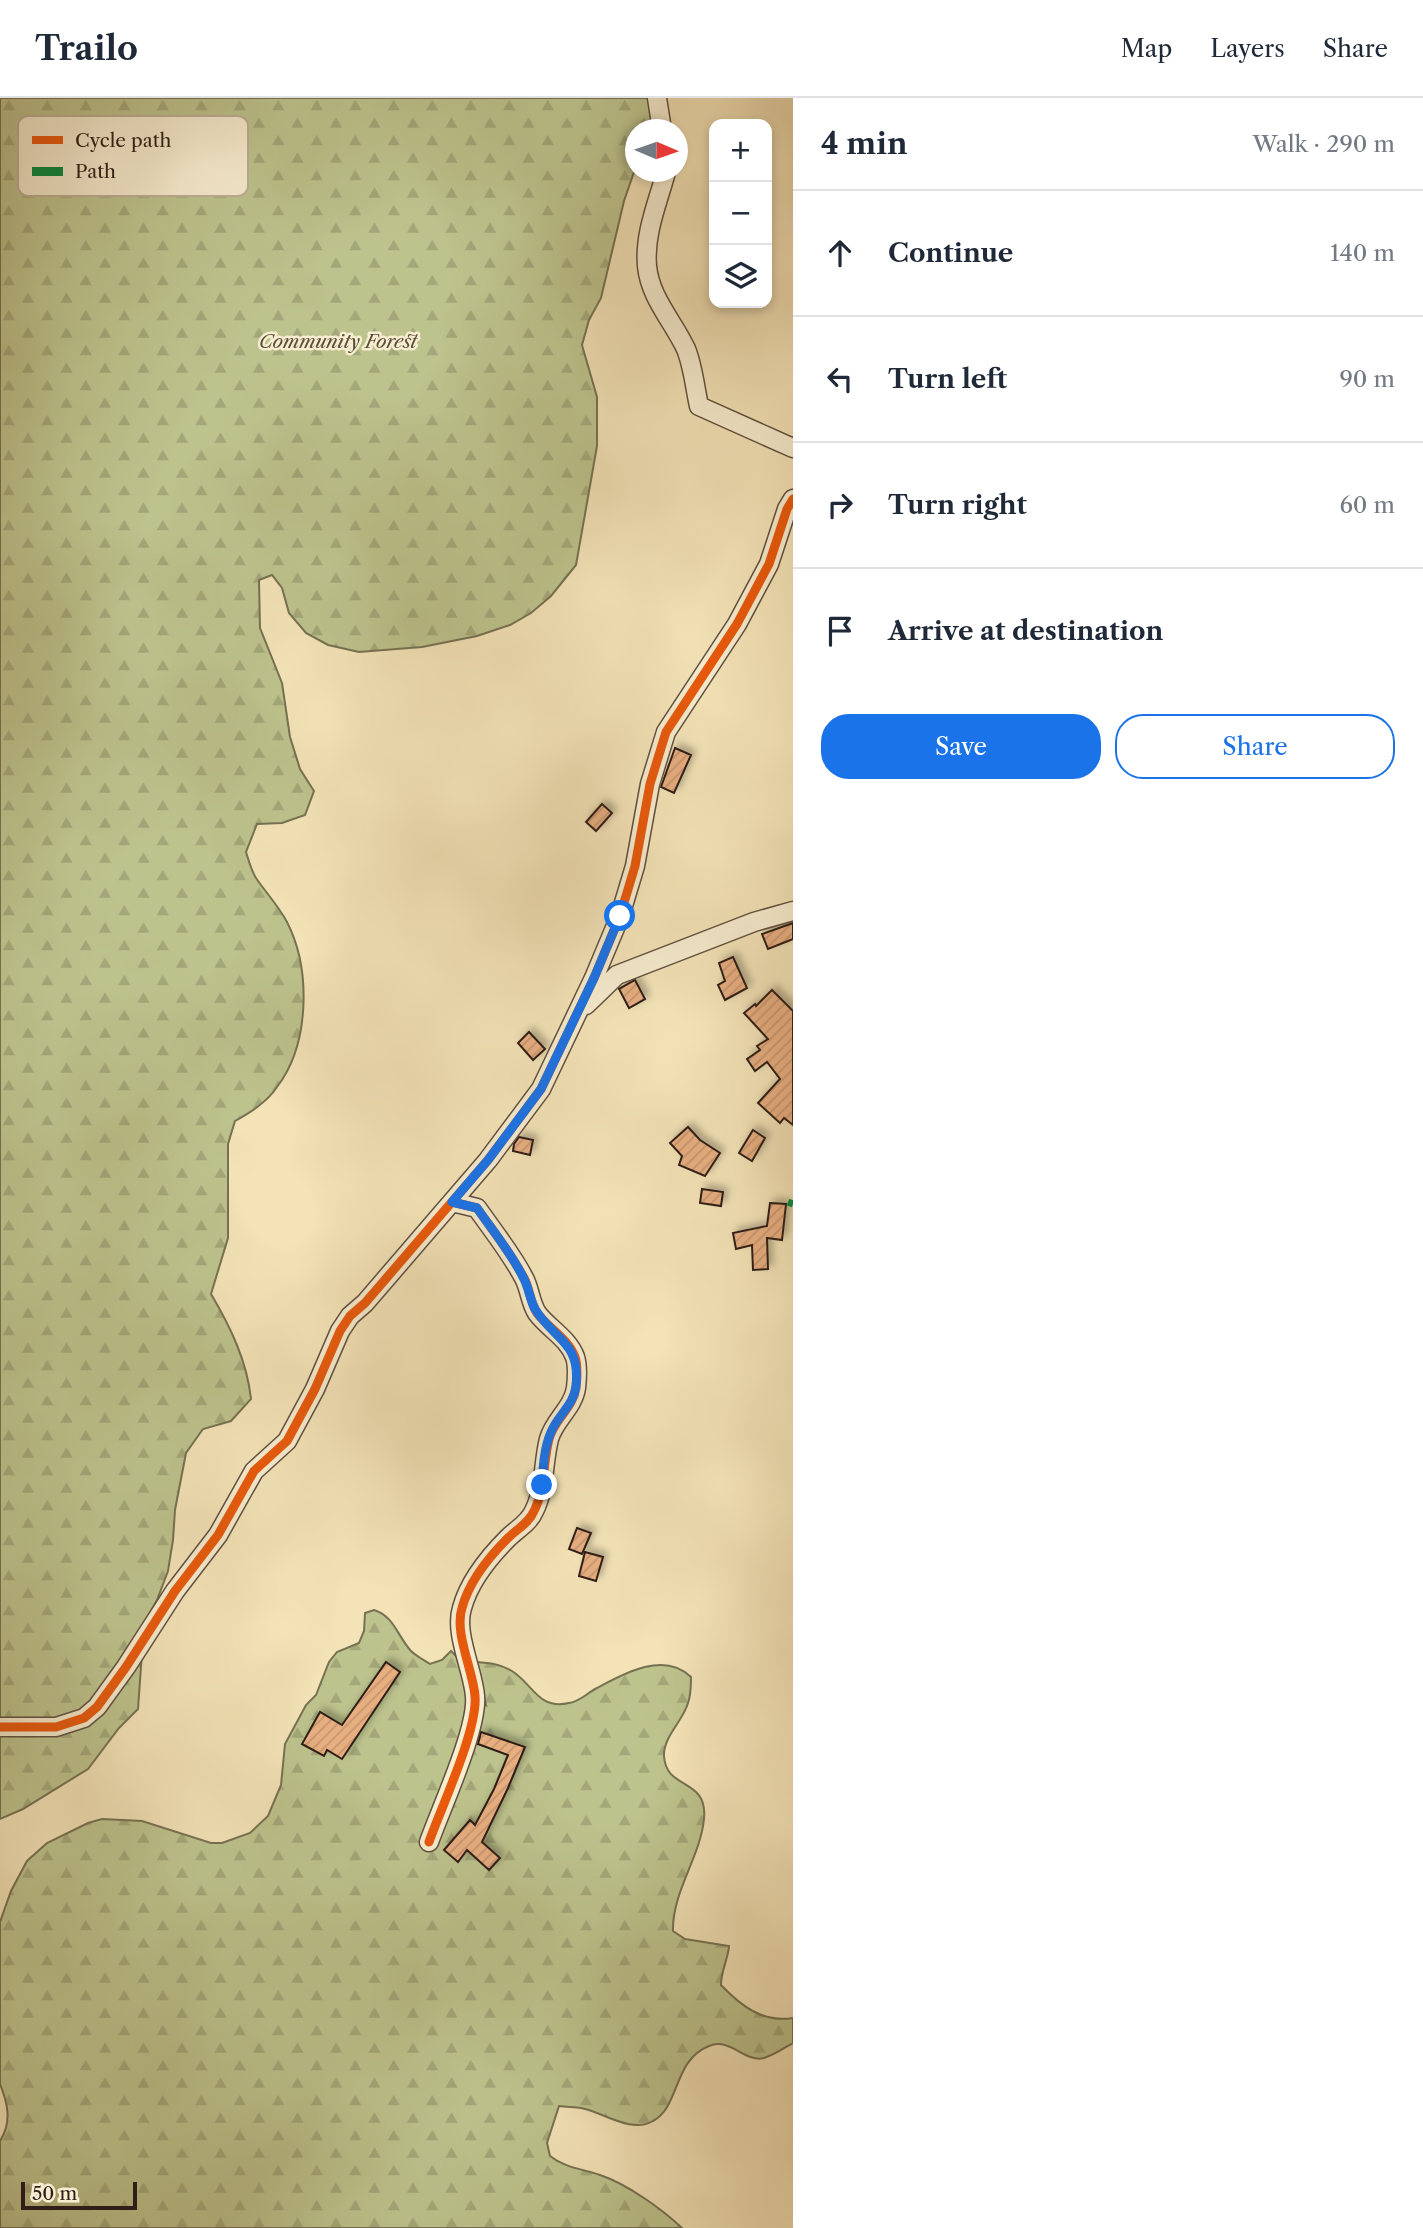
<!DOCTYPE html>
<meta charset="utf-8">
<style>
:root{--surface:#fff;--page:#f6f6f7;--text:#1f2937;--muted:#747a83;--line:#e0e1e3;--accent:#1a73e8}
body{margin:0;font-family:"Libre Caslon Text",serif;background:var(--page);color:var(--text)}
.controls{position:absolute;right:21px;top:21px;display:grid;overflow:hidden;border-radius:14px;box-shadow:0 4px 10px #0003}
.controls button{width:63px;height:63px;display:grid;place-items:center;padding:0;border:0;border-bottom:2px solid var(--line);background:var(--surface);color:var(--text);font:35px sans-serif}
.compass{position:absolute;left:625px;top:21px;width:63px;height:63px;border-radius:50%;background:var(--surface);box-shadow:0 4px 10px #0003;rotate:92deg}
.scale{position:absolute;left:21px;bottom:18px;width:116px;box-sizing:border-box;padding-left:7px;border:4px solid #2f1f17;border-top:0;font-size:19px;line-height:24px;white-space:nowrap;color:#2f1f17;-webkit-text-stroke:5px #f7edd0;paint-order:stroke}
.stop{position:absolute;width:21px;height:21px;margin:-16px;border:5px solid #1a73e8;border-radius:50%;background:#fff}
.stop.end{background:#1a73e8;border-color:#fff;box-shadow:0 2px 7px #0008}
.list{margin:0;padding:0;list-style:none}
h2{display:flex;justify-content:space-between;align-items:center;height:91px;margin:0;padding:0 28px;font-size:30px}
h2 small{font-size:23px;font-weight:400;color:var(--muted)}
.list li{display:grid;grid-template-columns:46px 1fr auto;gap:21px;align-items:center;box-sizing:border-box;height:126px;padding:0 28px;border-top:2px solid var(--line)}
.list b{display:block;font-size:26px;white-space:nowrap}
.list em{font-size:23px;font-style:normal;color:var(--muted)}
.actions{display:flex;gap:14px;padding:21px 28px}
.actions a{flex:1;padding:16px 0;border:2px solid var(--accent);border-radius:28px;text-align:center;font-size:24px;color:var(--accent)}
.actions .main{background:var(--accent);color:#fff}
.icon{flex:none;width:38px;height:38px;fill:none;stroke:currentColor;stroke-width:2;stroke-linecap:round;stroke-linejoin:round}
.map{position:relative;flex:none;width:793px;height:2130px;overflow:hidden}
header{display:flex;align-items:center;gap:42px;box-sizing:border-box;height:98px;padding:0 35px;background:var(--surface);border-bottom:2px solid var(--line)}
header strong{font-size:33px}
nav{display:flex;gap:38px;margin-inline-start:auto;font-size:24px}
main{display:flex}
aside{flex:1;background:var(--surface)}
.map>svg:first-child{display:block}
.forest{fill:url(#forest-firs);stroke:#767152;stroke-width:2}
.building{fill:url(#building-hatch);stroke:#2f1f17;stroke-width:2;filter:url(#shadow)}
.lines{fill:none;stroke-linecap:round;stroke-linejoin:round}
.minor-casing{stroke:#60503f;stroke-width:21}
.minor{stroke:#f7edd0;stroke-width:18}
.quiet{stroke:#00873e;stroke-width:7;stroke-dasharray:14 7;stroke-linecap:butt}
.cycleway-casing{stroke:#f7edd0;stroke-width:13}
.cycleway{stroke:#e8590c;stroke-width:9}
.route{stroke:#1a73e8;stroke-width:9}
.labels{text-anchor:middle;stroke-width:5;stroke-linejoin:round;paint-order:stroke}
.park-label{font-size:19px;font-style:italic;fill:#5a503a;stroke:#f7edd0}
.key{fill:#f7edd0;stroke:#bbaf98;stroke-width:2}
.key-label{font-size:19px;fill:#2f1f17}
</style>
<header>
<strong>Trailo</strong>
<nav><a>Map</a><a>Layers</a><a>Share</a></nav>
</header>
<main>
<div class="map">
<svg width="793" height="2130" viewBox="0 0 793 2130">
<defs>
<pattern id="forest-firs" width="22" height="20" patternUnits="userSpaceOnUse" patternTransform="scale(1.75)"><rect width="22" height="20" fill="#bdc38d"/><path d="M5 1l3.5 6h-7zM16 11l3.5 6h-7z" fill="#a3a779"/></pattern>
<pattern id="building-hatch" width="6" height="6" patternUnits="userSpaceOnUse" patternTransform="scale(1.75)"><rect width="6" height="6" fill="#e7ae80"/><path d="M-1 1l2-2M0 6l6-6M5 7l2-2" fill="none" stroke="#c6956e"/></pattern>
<filter id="shadow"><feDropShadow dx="4.5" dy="-4.5" stdDeviation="3.5" flood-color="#0004"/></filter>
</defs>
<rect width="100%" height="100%" fill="#f3e3b7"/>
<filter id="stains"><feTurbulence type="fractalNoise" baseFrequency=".00286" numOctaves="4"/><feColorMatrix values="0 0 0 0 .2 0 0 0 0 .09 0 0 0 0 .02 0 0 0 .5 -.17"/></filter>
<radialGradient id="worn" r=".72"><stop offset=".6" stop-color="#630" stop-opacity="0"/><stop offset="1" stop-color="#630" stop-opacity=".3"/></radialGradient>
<path class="forest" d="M 0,0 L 661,0 L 650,31 L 636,32 L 635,71 L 624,103 L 601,200 L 589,222 L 582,247 L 597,299 L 597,348 L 576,467 L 551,498 L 531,515 L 510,527 L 477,538 L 422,549 L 359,554 L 328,547 L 306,535 L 289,515 L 282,490 L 272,477 L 259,482 L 260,530 L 282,585 L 290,639 L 300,671 L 314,693 L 305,717 L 282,725 L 257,726 L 246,754 C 249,763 251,772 256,780 C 266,795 278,807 287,824 C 311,871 310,946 277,989 C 267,1004 251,1014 235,1023 L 228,1046 L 228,1140 L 211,1196 C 230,1228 247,1263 251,1301 L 231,1323 L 203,1331 L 186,1355 L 175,1412 L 173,1442 L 168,1473 L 157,1502 L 144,1526 L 138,1611 L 119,1630 L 88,1671 L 23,1711 L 0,1721 Z
M 374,1512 C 394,1518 398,1539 411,1553 C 416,1558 424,1562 430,1566 L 442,1562 L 451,1553 L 460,1562 L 469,1596 L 486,1607 L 476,1564 C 490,1565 500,1566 512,1573 C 534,1587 538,1612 569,1605 C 581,1603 587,1595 597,1590 C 625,1575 664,1553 691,1579 C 691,1588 691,1597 688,1605 C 683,1623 663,1639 664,1658 C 666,1693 708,1679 704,1721 C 700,1760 672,1794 673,1833 L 685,1841 L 729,1848 C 728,1862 721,1872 721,1887 C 741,1908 763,1925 793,1920 L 793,1945 C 784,1950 774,1957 764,1960 C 745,1965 730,1939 709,1948 C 673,1962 680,2009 653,2023 C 631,2036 603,2014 581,2010 C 574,2009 566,2009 559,2008 L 547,2045 L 550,2058 C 565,2070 583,2071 600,2077 C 627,2086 662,2111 682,2130 L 0,2130 L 0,2043 C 12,2024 8,2006 0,1986 L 0,1824 L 11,1793 L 27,1763 L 47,1745 L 88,1725 L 102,1721 L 142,1723 L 211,1745 L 222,1745 L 250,1735 L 268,1718 L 281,1687 L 285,1646 L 306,1607 L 316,1597 L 329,1564 L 337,1554 L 359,1545 L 364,1533 L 365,1515 Z"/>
<path class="building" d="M 675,650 L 691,657 L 674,695 L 661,689 Z
M 602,706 L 612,715 L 596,733 L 586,724 Z
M 793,825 L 793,841 L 768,851 L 762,836 Z
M 733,859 L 747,890 L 725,902 L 718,887 L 725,883 L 719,865 Z
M 635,882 L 645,901 L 629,910 L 619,891 Z
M 772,892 L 793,913 L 793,1027 L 784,1020 L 780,1025 L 758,1005 L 780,981 L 767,964 L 755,973 L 747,961 L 760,952 L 757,948 L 768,941 L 744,915 L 755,906 L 756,908 Z
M 529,934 L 545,951 L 533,962 L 518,945 Z
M 688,1029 L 700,1042 L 720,1055 L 705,1078 L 679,1067 L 682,1058 L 670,1045 Z
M 753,1032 L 765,1040 L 752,1063 L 739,1055 Z
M 519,1039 L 533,1042 L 530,1057 L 513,1053 L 514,1046 Z
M 702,1091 L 723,1094 L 721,1108 L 700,1105 Z
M 770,1105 L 786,1106 L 782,1142 L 767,1140 L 768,1171 L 753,1172 L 752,1147 L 736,1151 L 733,1135 L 767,1128 Z
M 577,1430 L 591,1435 L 582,1456 L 569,1451 Z
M 585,1454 L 603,1459 L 596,1483 L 579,1478 Z
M 386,1564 L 400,1574 L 342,1661 L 327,1652 L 324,1658 L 302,1646 L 320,1614 L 342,1627 Z
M 481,1634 L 525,1649 L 508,1690 L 482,1744 L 500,1760 L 489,1772 L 467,1752 L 458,1764 L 444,1752 L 470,1722 L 475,1727 L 494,1691 L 508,1657 L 478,1646 Z"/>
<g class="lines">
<g class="minor-casing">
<path id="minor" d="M 657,0 L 662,32
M 666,74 C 658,104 644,136 647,168 C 650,200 673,223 686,251 C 693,268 695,290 699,308 L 793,350
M 586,907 L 617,877 L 754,824 L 793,813
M 0,1629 L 56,1629 L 84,1620 L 97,1609 L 126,1569 L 175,1493 L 218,1437 L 254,1373 L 287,1343 L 315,1291 L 340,1233 L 350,1218 L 365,1205 L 488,1062 L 541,991 L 594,880 L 620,818 L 635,768 L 650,686 L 666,634 L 737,526 L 769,466 L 787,411 L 793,401
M 429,1744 C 441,1710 478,1631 475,1598 C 473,1572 454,1535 462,1510 C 469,1484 490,1458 508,1440 C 517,1431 529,1425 534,1413 C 545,1392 543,1364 549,1341 C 554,1322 573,1310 576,1290 C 577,1281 578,1268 575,1259 C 568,1240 548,1230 537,1215 C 530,1204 530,1191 524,1180 C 511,1155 493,1133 477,1110 L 452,1104"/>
</g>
<use href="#minor" class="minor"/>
<path class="quiet" d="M 788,1104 L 793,1106"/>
<g class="cycleway-casing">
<path id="cycleway" d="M 0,1629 L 56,1629 L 84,1620 L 97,1609 L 126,1569 L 175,1493 L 218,1437 L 254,1373 L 287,1343 L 315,1291 L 340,1233 L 350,1218 L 365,1205 L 488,1062 L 541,991 L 594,880 L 620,818 L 635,768 L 650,686 L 666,634 L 737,526 L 769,466 L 787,411 L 793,401
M 429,1744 C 441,1710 478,1631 475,1598 C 473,1572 454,1535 462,1510 C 469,1484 490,1458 508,1440 C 517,1431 529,1425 534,1413 C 545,1392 543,1364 549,1341 C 554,1322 573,1310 576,1290 C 577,1281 578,1268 575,1259 C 568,1240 548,1230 537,1215 C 530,1204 530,1191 524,1180 C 511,1155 493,1133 477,1110 L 452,1104"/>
</g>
<use href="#cycleway" class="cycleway"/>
</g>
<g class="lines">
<path class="route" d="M 542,1387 C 543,1369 544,1350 551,1334 C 558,1317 574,1307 576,1288 C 581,1244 554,1242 535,1211 C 530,1202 529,1191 524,1181 C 512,1156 493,1133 477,1110 L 452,1104 L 488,1062 L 541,991 L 594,880 L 620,818"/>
</g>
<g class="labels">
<g class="park-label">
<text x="338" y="250">Community Forest</text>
</g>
</g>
<rect x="18" y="18" width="230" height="80" rx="10" class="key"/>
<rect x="32" y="38" width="31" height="8" fill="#e8590c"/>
<rect x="32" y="69" width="31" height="9" fill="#00873e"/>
<g class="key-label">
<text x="75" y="49">Cycle path</text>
<text x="75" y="80">Path</text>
</g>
<rect width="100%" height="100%" filter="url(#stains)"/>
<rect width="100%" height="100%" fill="url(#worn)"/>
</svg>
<div class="controls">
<button>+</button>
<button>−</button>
<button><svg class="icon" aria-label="layers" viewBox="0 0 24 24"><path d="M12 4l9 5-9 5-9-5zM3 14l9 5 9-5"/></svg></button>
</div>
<svg class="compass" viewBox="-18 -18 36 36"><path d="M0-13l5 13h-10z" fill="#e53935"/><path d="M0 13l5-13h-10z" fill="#747a83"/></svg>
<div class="scale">50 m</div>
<div class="stop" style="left:620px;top:818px"></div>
<div class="stop end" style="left:542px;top:1387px"></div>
</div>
<aside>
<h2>4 min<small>Walk · 290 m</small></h2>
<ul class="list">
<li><svg class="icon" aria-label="ahead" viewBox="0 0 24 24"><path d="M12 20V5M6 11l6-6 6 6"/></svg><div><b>Continue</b></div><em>140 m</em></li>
<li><svg class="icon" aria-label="left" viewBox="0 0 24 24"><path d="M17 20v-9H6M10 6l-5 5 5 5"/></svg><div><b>Turn left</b></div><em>90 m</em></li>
<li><svg class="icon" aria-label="right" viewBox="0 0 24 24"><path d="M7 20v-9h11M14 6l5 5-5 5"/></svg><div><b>Turn right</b></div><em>60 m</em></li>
<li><svg class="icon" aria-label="arrive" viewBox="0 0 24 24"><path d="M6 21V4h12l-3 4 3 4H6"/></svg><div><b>Arrive at destination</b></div></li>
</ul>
<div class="actions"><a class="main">Save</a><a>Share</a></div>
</aside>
</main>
